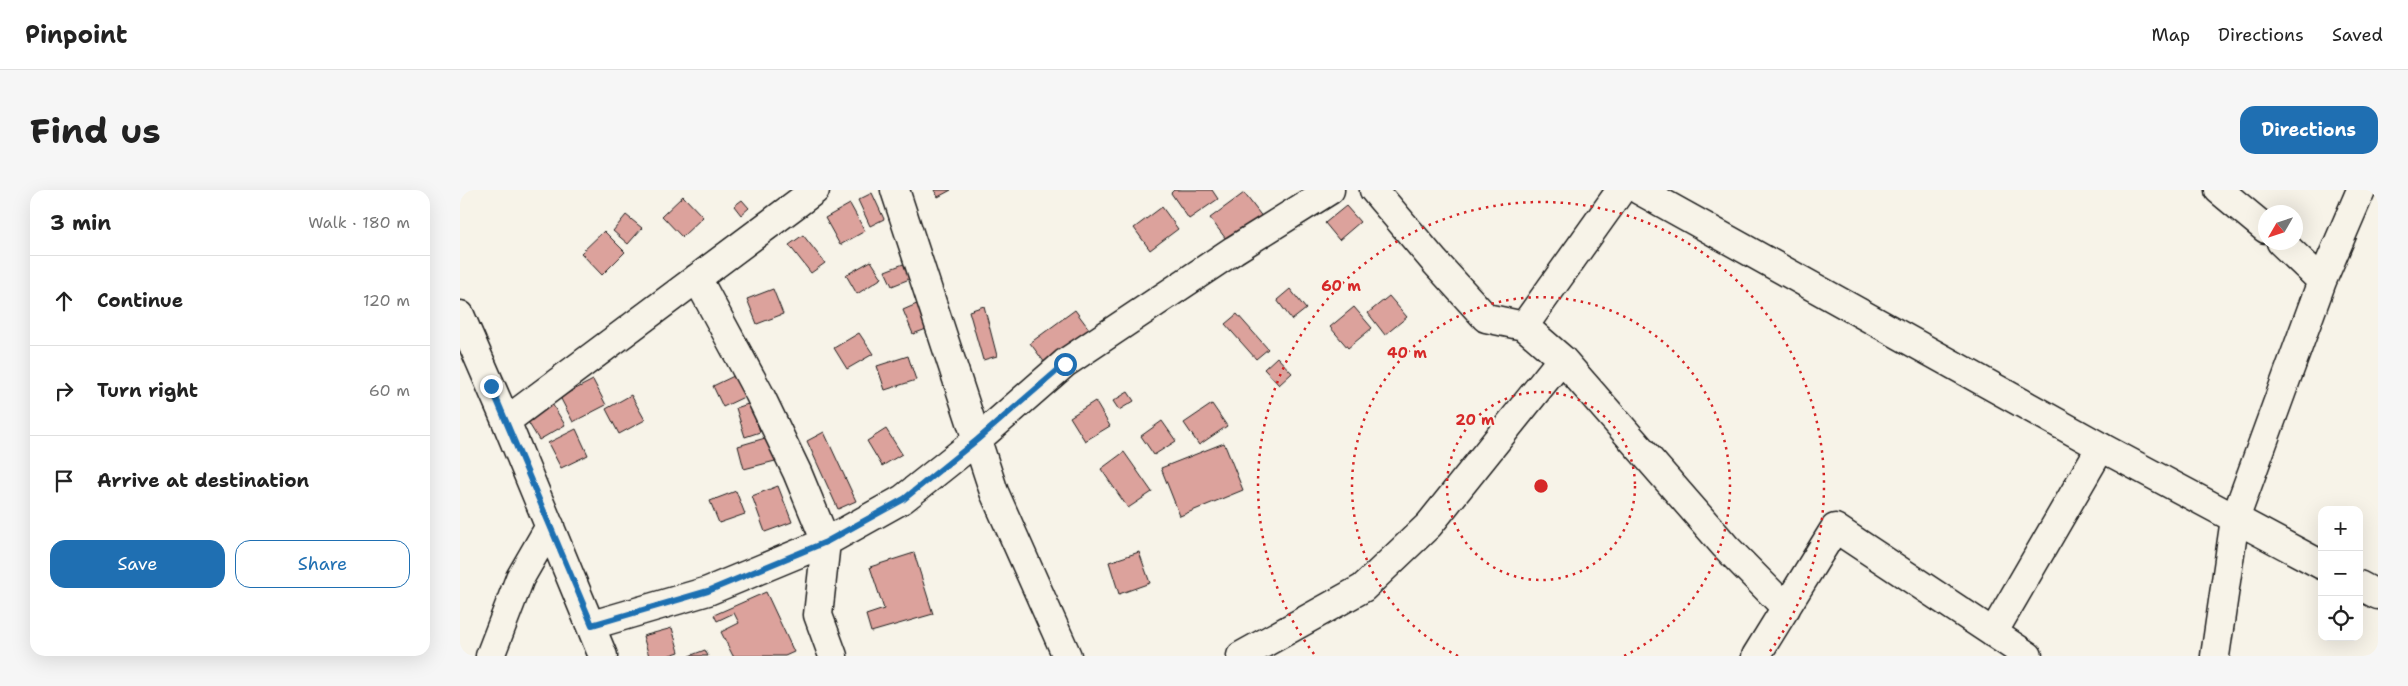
<!DOCTYPE html>
<meta charset="utf-8">
<style>
:root{--surface:#fff;--page:#f6f6f6;--text:#222;--muted:#767676;--line:#e0e0e0;--accent:#1f6fb2}
body{margin:0;font-family:"Shantell Sans",sans-serif;background:var(--page);color:var(--text)}
.controls{position:absolute;right:15px;bottom:15px;display:grid;overflow:hidden;border-radius:10px;box-shadow:0 5px 20px #0002}
.controls button{width:45px;height:45px;display:grid;place-items:center;padding:0;border:0;border-bottom:1px solid var(--line);background:var(--surface);color:var(--text);font:25px sans-serif}
.compass{position:absolute;left:1798px;top:15px;width:45px;height:45px;border-radius:50%;background:var(--surface);box-shadow:0 5px 20px #0002;rotate:231deg}
.stop{position:absolute;width:15px;height:15px;margin:-11px;border:4px solid #1f6fb2;border-radius:50%;background:#fff}
.stop.end{background:#1f6fb2;border-color:#fff;box-shadow:0 1px 5px #0008}
.list{margin:0;padding:0;list-style:none}
h2{display:flex;justify-content:space-between;align-items:center;height:65px;margin:0;padding:0 20px;font-size:21px}
h2 small{font-size:16px;font-weight:400;color:var(--muted)}
.list li{display:grid;grid-template-columns:32px 1fr auto;gap:15px;align-items:center;box-sizing:border-box;height:90px;padding:0 20px;border-top:1px solid var(--line)}
.list b{display:block;font-size:19px;white-space:nowrap}
.list em{font-size:16px;font-style:normal;color:var(--muted)}
.actions{display:flex;gap:10px;padding:15px 20px}
.actions a{flex:1;padding:11px 0;border:1px solid var(--accent);border-radius:15px;text-align:center;font-size:18px;color:var(--accent)}
.actions .main{background:var(--accent);color:#fff}
.icon{flex:none;width:28px;height:28px;fill:none;stroke:currentColor;stroke-width:2;stroke-linecap:round;stroke-linejoin:round}
.map{position:relative;flex:none;width:1918px;height:466px;overflow:hidden;border-radius:15px}
header{display:flex;align-items:center;gap:30px;box-sizing:border-box;height:70px;padding:0 25px;background:var(--surface);border-bottom:1px solid var(--line)}
header strong{font-size:24px}
nav{display:flex;gap:28px;margin-inline-start:auto;font-size:18px}
.intro{display:flex;align-items:center;justify-content:space-between;box-sizing:border-box;height:120px;padding:0 30px}
h1{margin:0;font-size:35px}
.button{padding:12px 22px;border-radius:15px;background:var(--accent);color:#fff;font-size:18px;font-weight:700}
main{display:flex;gap:30px;padding:0 30px}
aside{flex:1;background:var(--surface);border-radius:15px;box-shadow:0 5px 20px #0002}
.map>svg:first-child{display:block}
.building{fill:#dca29c;stroke:#1c1c1c}
.lines{fill:none;stroke-linecap:round;stroke-linejoin:round}
.minor-casing{stroke:#1c1c1c;stroke-width:31}
.major-casing{stroke:#1c1c1c;stroke-width:31}
.minor{stroke:#f7f3e8;stroke-width:28}
.major{stroke:#f7f3e8;stroke-width:28}
.route{stroke:#1f6fb2;stroke-width:6}
.ring{fill:none;stroke:#d62828;stroke-width:2.5;stroke-dasharray:2.5 5}
.centre{fill:#d62828;stroke:#f7f3e8;stroke-width:2.5}
.ring-label{font-size:15px;text-anchor:middle;font-weight:bold;fill:#d62828;stroke:#f7f3e8;stroke-width:4;stroke-linejoin:round;paint-order:stroke}
</style>
<header>
<strong>Pinpoint</strong>
<nav><a>Map</a><a>Directions</a><a>Saved</a></nav>
</header>
<div class="intro"><h1>Find us</h1><a class="button">Directions</a></div>
<main>
<aside>
<h2>3 min<small>Walk · 180 m</small></h2>
<ul class="list">
<li><svg class="icon" aria-label="ahead" viewBox="0 0 24 24"><path d="M12 20V5M6 11l6-6 6 6"/></svg><div><b>Continue</b></div><em>120 m</em></li>
<li><svg class="icon" aria-label="right" viewBox="0 0 24 24"><path d="M7 20v-9h11M14 6l5 5-5 5"/></svg><div><b>Turn right</b></div><em>60 m</em></li>
<li><svg class="icon" aria-label="arrive" viewBox="0 0 24 24"><path d="M6 21V4h12l-3 4 3 4H6"/></svg><div><b>Arrive at destination</b></div></li>
</ul>
<div class="actions"><a class="main">Save</a><a>Share</a></div>
</aside>
<div class="map">
<svg width="1918" height="466" viewBox="0 0 1918 466">
<rect width="100%" height="100%" fill="#f7f3e8"/>
<filter id="ink" filterUnits="userSpaceOnUse"><feTurbulence type="fractalNoise" baseFrequency=".02" numOctaves="2"/><feDisplacementMap in="SourceGraphic" scale="10" xChannelSelector="R" yChannelSelector="G"/><feConvolveMatrix kernelMatrix="1 2 1 2 8 2 1 2 1" color-interpolation-filters="sRGB"/></filter>
<g filter="url(#ink)">
<path class="building" d="M 474,0 L 491,0 L 478,7 Z
M 714,0 L 752,0 L 758,9 L 729,29 L 711,3 Z
M 412,3 L 424,29 L 410,36 L 398,10 Z
M 784,3 L 803,28 L 769,53 L 750,28 Z
M 223,6 L 243,27 L 222,47 L 202,26 Z
M 282,10 L 289,18 L 281,25 L 274,16 Z
M 390,14 L 405,41 L 380,55 L 365,28 Z
M 886,16 L 900,32 L 879,50 L 865,33 Z
M 702,17 L 718,39 L 690,60 L 674,38 Z
M 166,25 L 182,38 L 168,54 L 153,41 Z
M 144,41 L 165,62 L 142,85 L 121,63 Z
M 343,45 L 365,73 L 351,83 L 329,55 Z
M 411,71 L 422,88 L 397,104 L 386,85 Z
M 446,73 L 452,88 L 432,96 L 425,81 Z
M 313,99 L 323,124 L 297,134 L 287,109 Z
M 830,99 L 846,119 L 832,130 L 817,110 Z
M 929,106 L 947,127 L 925,145 L 908,123 Z
M 459,113 L 469,138 L 453,144 L 443,120 Z
M 524,116 L 537,166 L 523,170 L 509,121 Z
M 894,117 L 912,138 L 888,158 L 870,137 Z
M 615,120 L 632,143 L 588,177 L 570,153 Z
M 777,124 L 808,159 L 796,169 L 765,134 Z
M 399,143 L 413,164 L 387,179 L 374,158 Z
M 448,166 L 456,190 L 425,200 L 417,176 Z
M 817,167 L 832,183 L 819,195 L 804,179 Z
M 276,185 L 286,206 L 263,217 L 253,196 Z
M 133,190 L 146,215 L 113,232 L 100,207 Z
M 668,202 L 674,211 L 659,220 L 653,211 Z
M 171,205 L 185,230 L 159,244 L 146,219 Z
M 635,211 L 650,236 L 625,251 L 610,227 Z
M 91,212 L 105,235 L 79,250 L 65,227 Z
M 291,213 L 300,242 L 285,247 L 276,218 Z
M 752,214 L 767,236 L 739,255 L 724,233 Z
M 702,231 L 716,251 L 694,265 L 681,246 Z
M 116,239 L 128,265 L 101,278 L 88,253 Z
M 426,239 L 442,264 L 422,276 L 407,251 Z
M 364,242 L 396,311 L 378,319 L 347,251 Z
M 312,246 L 319,270 L 284,279 L 278,256 Z
M 764,253 L 783,300 L 720,326 L 701,278 Z
M 664,262 L 692,302 L 668,318 L 641,279 Z
M 318,296 L 332,332 L 305,342 L 292,306 Z
M 276,301 L 285,324 L 259,333 L 250,311 Z
M 679,362 L 690,393 L 659,404 L 649,372 Z
M 454,363 L 473,424 L 411,442 L 406,425 L 424,419 L 410,377 Z
M 306,402 L 334,462 L 325,466 L 273,466 L 261,442 L 279,433 L 274,423 L 257,431 L 254,425 Z
M 212,438 L 219,462 L 207,466 L 189,466 L 183,446 Z
M 245,460 L 248,466 L 229,466 Z"/>
<g class="lines">
<g class="minor-casing">
<path id="minor" d="M 435,0 L 534,302 L 607,466
M 914,0 L 975,72 L 1026,128 L 1064,136 L 1102,169 L 1265,356 L 1326,418
M 1759,0 L 1806,39
M 1821,52 L 1862,91
M 237,88 L 299,203 L 337,282 L 366,352 L 358,425 L 373,466
M 0,125 L 46,231 L 143,466
M 1064,136 L 1161,0
M 46,231 L 355,0
M 132,435 L 248,401 L 366,352 L 443,309 L 517,250 L 605,173 L 774,60 L 870,0
M 1533,443 L 1641,257
M 30,466 L 60,388 L 90,336
M 781,466 L 903,398 L 969,335 L 1102,169
M 1296,466 L 1375,338 L 1568,466
M 1755,466 L 1775,329 L 1862,91 L 1901,0"/>
</g>
<g class="major-casing">
<path id="major" d="M 1179,0 L 1641,257 L 1862,375
M 1899,395 L 1918,405"/>
</g>
<use href="#minor" class="minor"/>
<use href="#major" class="major"/>
</g>
</g>
<g class="lines" filter="url(#ink)">
<path class="route" d="M 31,196 L 132,435 L 248,401 L 366,352 L 444,309 L 517,250 L 605,174"/>
</g>
<g class="ring">
<circle cx="1081" cy="296" r="94"/>
<path d="M998 466A189 189 0 1 1 1164 466"/>
<path d="M854 464A283 283 0 1 1 1308 464"/>
</g>
<circle cx="1081" cy="296" r="8" class="centre"/>
<g class="ring-label">
<text x="881" y="101">60 m</text>
<text x="947" y="168">40 m</text>
<text x="1015" y="235">20 m</text>
</g>
</svg>
<div class="controls">
<button>+</button>
<button>−</button>
<button><svg class="icon" aria-label="locate" viewBox="0 0 24 24"><circle cx="12" cy="12" r="6"/><path d="M12 2v4M12 18v4M2 12h4M18 12h4"/></svg></button>
</div>
<svg class="compass" viewBox="-18 -18 36 36"><path d="M0-13l5 13h-10z" fill="#e53935"/><path d="M0 13l5-13h-10z" fill="#767676"/></svg>
<div class="stop" style="left:605px;top:174px"></div>
<div class="stop end" style="left:31px;top:196px"></div>
</div>
</main>
